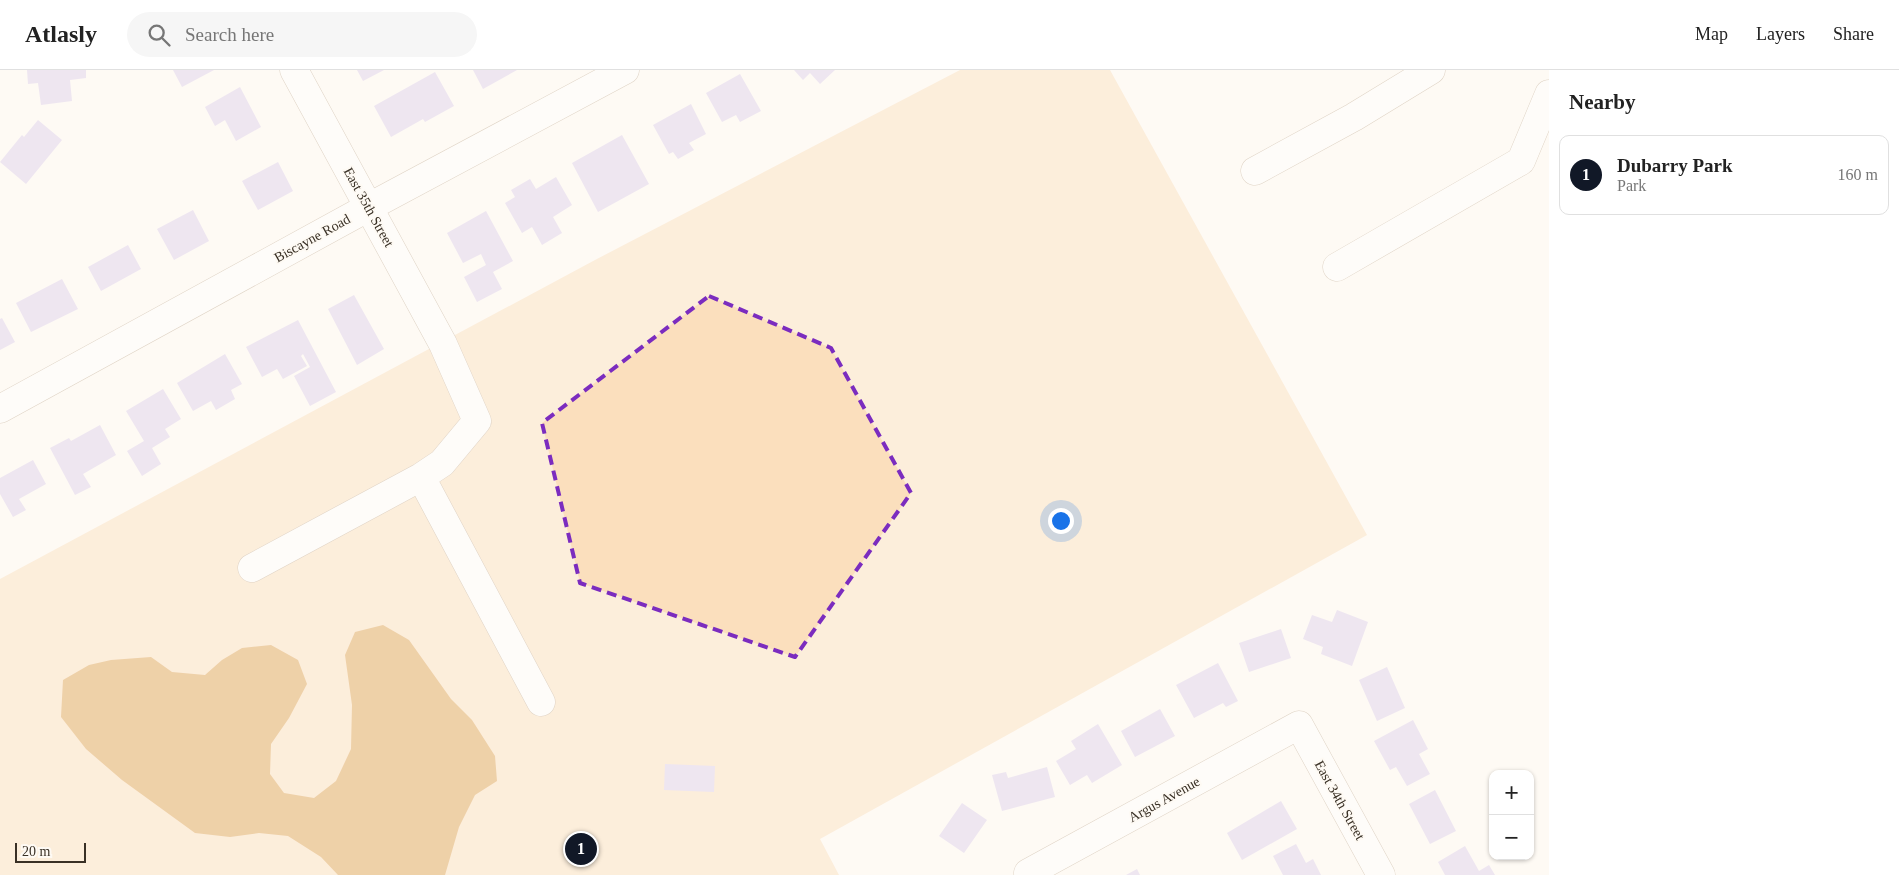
<!DOCTYPE html>
<meta charset="utf-8">
<style>
:root{--surface:#fff;--page:#f6f6f6;--text:#222;--muted:#767676;--line:#e0e0e0;--accent:#111827}
body{margin:0;font-family:Georgia,serif;background:var(--page);color:var(--text)}
.controls{position:absolute;right:15px;bottom:15px;display:grid;overflow:hidden;border-radius:10px;box-shadow:0 1px 4px #0004}
.controls button{width:45px;height:45px;display:grid;place-items:center;padding:0;border:0;border-bottom:1px solid var(--line);background:var(--surface);color:var(--text);font:25px sans-serif}
.scale{position:absolute;left:15px;bottom:12px;width:71px;box-sizing:border-box;padding-left:5px;border:2px solid #393025;border-top:0;font-size:14px;line-height:18px;white-space:nowrap;color:#393025;-webkit-text-stroke:4px #fefaf4;paint-order:stroke}
.you{position:absolute;left:1060px;top:450px;width:18px;height:18px;margin:-12px;border:4px solid #fff;border-radius:50%;background:#1a73e8;box-shadow:0 0 0 8px #1a73e833}
.badge{display:grid;place-items:center;width:32px;height:32px;border-radius:50%;background:var(--accent);color:#fff;font-size:16px;font-weight:700}
.pin{position:absolute;translate:-50% -50%;border:2px solid #fff;box-shadow:0 1px 5px #0006}
.list{margin:0;padding:0;list-style:none}
h2{display:flex;justify-content:space-between;align-items:center;height:65px;margin:0;padding:0 20px;font-size:21px}
h2 small{font-size:16px;font-weight:400;color:var(--muted)}
.list li{display:grid;grid-template-columns:32px 1fr auto;gap:15px;align-items:center;box-sizing:border-box;height:80px;margin:0 10px 10px;padding:0 10px;border:1px solid var(--line);border-radius:10px}
.list b{display:block;font-size:19px;white-space:nowrap}
.list p{margin:0;font-size:16px;white-space:nowrap;color:var(--muted)}
.list em{font-size:16px;font-style:normal;color:var(--muted)}
.icon{flex:none;width:28px;height:28px;fill:none;stroke:currentColor;stroke-width:2;stroke-linecap:round;stroke-linejoin:round}
.map{position:relative;flex:none;width:1549px;height:805px;overflow:hidden}
header{display:flex;align-items:center;gap:30px;box-sizing:border-box;height:70px;padding:0 25px;background:var(--surface);border-bottom:1px solid var(--line)}
header strong{font-size:24px}
nav{display:flex;gap:28px;margin-inline-start:auto;font-size:18px}
.search{width:350px;height:45px;background:var(--page);display:flex;align-items:center;gap:12px;box-sizing:border-box;padding:0 18px;border-radius:28px;color:var(--muted);font-size:19px}
main{display:flex}
aside{flex:1;background:var(--surface)}
.map>svg:first-child{display:block}
.green{fill:#fbdfbd}
.water{fill:#dc9f4d}
.building{fill:#dcceec}
.lines{fill:none;stroke-linecap:round;stroke-linejoin:round}
.minor-casing{stroke:#bba58c;stroke-width:29}
.minor{stroke:#fff;stroke-width:28}
.marked{fill:none;stroke:#7b2cbf;stroke-width:4;stroke-dasharray:10 6;stroke-linejoin:round}
.labels{text-anchor:middle;stroke-width:4;stroke-linejoin:round;paint-order:stroke}
.street-label{font-size:14px;fill:#393025;stroke:#fefaf4}
</style>
<header>
<strong>Atlasly</strong>
<div class="search"><svg class="icon" aria-label="search" viewBox="0 0 24 24"><circle cx="10" cy="10" r="6"/><path d="M15 15l6 6"/></svg>Search here</div>
<nav><a>Map</a><a>Layers</a><a>Share</a></nav>
</header>
<main>
<div class="map">
<svg width="1549" height="805" viewBox="0 0 1549 805">
<rect width="100%" height="100%" fill="#fefaf4"/>
<path class="green" d="M 960,0 L 1110,0 L 1367,465 L 820,769 L 839,805 L 0,805 L 0,509 L 595,190 Z"/>
<path class="water" d="M 383,555 L 409,570 L 451,629 L 472,650 L 495,686 L 497,711 L 475,725 L 459,757 L 445,805 L 338,805 L 321,787 L 288,766 L 259,763 L 230,767 L 195,763 L 122,710 L 86,679 L 61,647 L 63,610 L 89,595 L 111,590 L 151,587 L 172,602 L 205,605 L 222,590 L 242,578 L 271,575 L 298,590 L 307,614 L 289,648 L 271,674 L 270,704 L 284,723 L 314,728 L 336,711 L 351,679 L 352,635 L 345,585 L 355,562 Z"/>
<path class="building" d="M 27,0 L 86,0 L 86,8 L 70,10 L 72,31 L 41,35 L 38,13 L 28,14 Z
M 173,0 L 214,0 L 182,17 Z
M 357,0 L 384,0 L 363,11 Z
M 473,0 L 517,0 L 483,19 Z
M 794,0 L 835,0 L 820,14 L 810,3 L 803,10 Z
M 435,2 L 454,36 L 425,52 L 423,49 L 391,67 L 374,36 Z
M 740,4 L 761,41 L 740,52 L 736,45 L 722,52 L 706,23 Z
M 240,17 L 261,57 L 236,71 L 225,50 L 215,56 L 205,37 Z
M 691,34 L 706,64 L 689,73 L 694,80 L 678,89 L 673,82 L 669,84 L 653,55 Z
M 38,50 L 62,70 L 26,114 L 0,92 L 22,65 L 24,67 Z
M 622,65 L 649,114 L 598,142 L 572,93 Z
M 278,92 L 293,121 L 258,140 L 242,111 Z
M 556,107 L 572,135 L 553,147 L 562,163 L 542,175 L 532,157 L 522,163 L 505,133 L 515,127 L 511,120 L 530,109 L 536,119 Z
M 193,140 L 209,171 L 174,190 L 157,159 Z
M 486,141 L 513,191 L 493,202 L 502,219 L 477,232 L 464,207 L 486,195 L 481,184 L 463,193 L 447,163 Z
M 128,175 L 141,199 L 101,221 L 88,197 Z
M 62,209 L 78,239 L 31,262 L 16,233 Z
M 354,225 L 384,279 L 357,295 L 328,239 Z
M 2,248 L 15,272 L 0,280 L 0,249 Z
M 298,250 L 336,322 L 310,336 L 294,306 L 310,297 L 303,284 L 301,286 L 307,296 L 283,309 L 277,299 L 262,307 L 246,277 Z
M 225,284 L 242,314 L 231,320 L 235,329 L 216,340 L 211,331 L 193,341 L 177,313 Z
M 163,319 L 181,349 L 165,359 L 170,367 L 152,378 L 161,394 L 142,406 L 127,381 L 144,371 L 126,341 Z
M 100,355 L 116,385 L 83,404 L 91,417 L 75,425 L 50,378 L 69,368 L 71,371 Z
M 33,390 L 46,414 L 19,429 L 26,440 L 13,447 L 0,424 L 0,408 Z
M 1337,540 L 1368,552 L 1352,596 L 1321,584 L 1323,577 L 1303,569 L 1312,545 L 1332,552 Z
M 1281,559 L 1291,588 L 1249,602 L 1239,573 Z
M 1218,593 L 1238,631 L 1226,637 L 1223,633 L 1194,648 L 1176,615 Z
M 1387,597 L 1405,638 L 1377,651 L 1359,610 Z
M 1160,639 L 1175,666 L 1135,687 L 1121,661 Z
M 1413,650 L 1428,679 L 1419,684 L 1430,704 L 1407,716 L 1396,697 L 1390,700 L 1374,671 Z
M 1098,654 L 1122,695 L 1092,713 L 1087,705 L 1070,715 L 1056,691 L 1076,679 L 1071,671 Z
M 665,694 L 715,696 L 714,722 L 664,720 Z
M 1047,697 L 1055,727 L 1002,741 L 992,705 L 1006,702 L 1008,708 Z
M 1435,720 L 1456,761 L 1430,774 L 1409,734 Z
M 1281,731 L 1297,759 L 1242,790 L 1227,763 Z
M 962,733 L 987,750 L 964,783 L 939,766 Z
M 1296,774 L 1306,793 L 1313,789 L 1321,805 L 1283,805 L 1273,786 Z
M 1465,776 L 1479,801 L 1489,795 L 1495,805 L 1445,805 L 1438,792 Z
M 1137,799 L 1140,805 L 1126,805 Z"/>
<g class="lines">
<g class="minor-casing">
<path id="minor" d="M 1255,101 L 1354,47 L 1431,0
M 1337,197 L 1521,91 L 1549,24
M 0,339 L 369,137 L 625,0
M 421,407 L 541,632
M 252,498 L 421,407 L 442,393 L 477,351 L 443,274 L 294,0
M 1029,805 L 1028,803 L 1299,655 L 1381,805"/>
</g>
<use href="#minor" class="minor"/>
</g>
<path d="M0 0H1549V805H0ZM 709,226 L 831,278 L 911,423 L 795,587 L 580,513 L 542,353 Z" fill="#fefaf4" fill-opacity=".55" fill-rule="evenodd"/>
<path class="marked" d="M 709,226 L 831,278 L 911,423 L 795,587 L 580,513 L 542,353 Z"/>
<g class="labels">
<g class="street-label">
<text transform="translate(369 137) rotate(61)" y="5">East 35th Street</text>
<text transform="translate(312 168) rotate(-29)" y="5">Biscayne Road</text>
<text transform="translate(1164 729) rotate(-29)" y="5">Argus Avenue</text>
<text transform="translate(1340 730) rotate(61)" y="5">East 34th Street</text>
</g>
</g>
</svg>
<div class="controls">
<button>+</button>
<button>−</button>
</div>
<div class="scale">20 m</div>
<div class="you"></div>
<div class="pin badge" style="left:581px;top:779px">1</div>
</div>
<aside>
<h2>Nearby<small></small></h2>
<ul class="list">
<li><span class="badge">1</span><div><b>Dubarry Park</b><p>Park</p></div><em>160 m</em></li>
</ul>
</aside>
</main>
